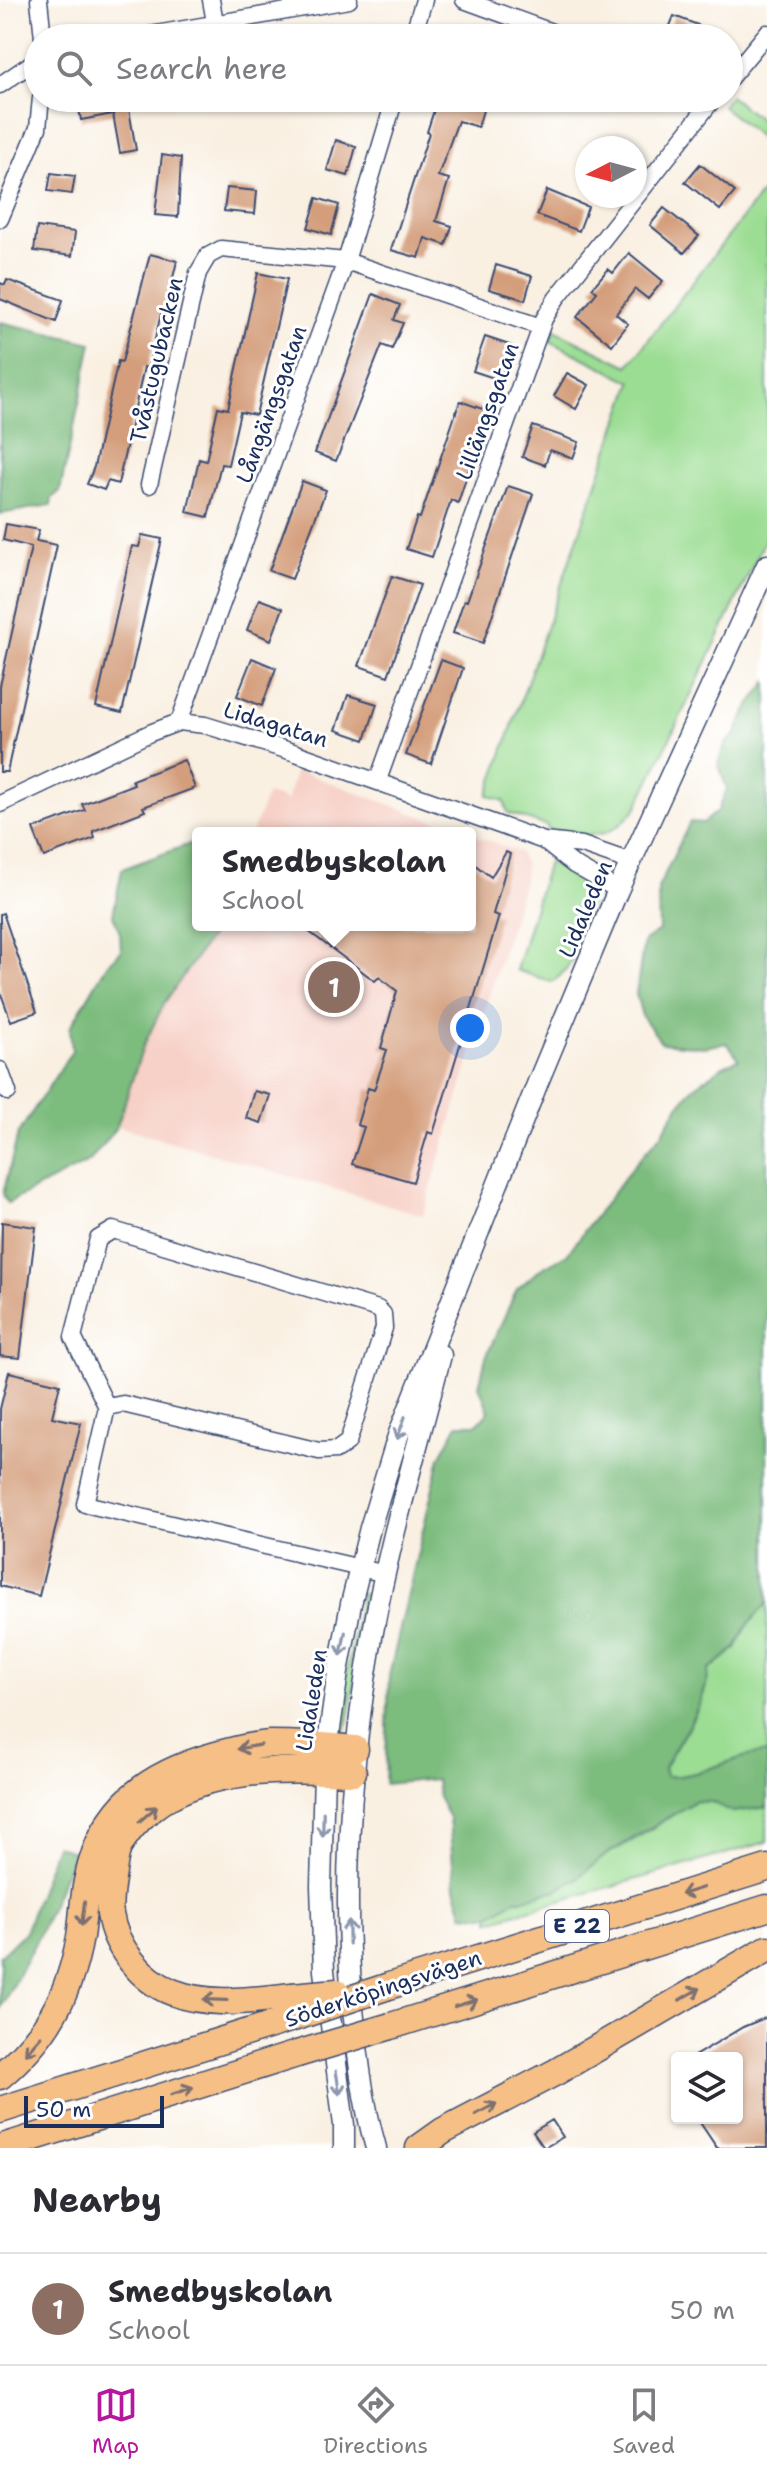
<!DOCTYPE html>
<meta charset="utf-8">
<style>
:root{--surface:#fff;--page:#f2f2f3;--text:#2b2b33;--muted:#7c7c81;--line:#e1e1e2;--accent:#b5179e}
body{margin:0;font-family:"Shantell Sans",sans-serif;background:var(--page);color:var(--text)}
.controls{position:absolute;right:24px;bottom:24px;display:grid;overflow:hidden;border-radius:8px;box-shadow:0 2px 6px #0004}
.controls button{width:72px;height:72px;display:grid;place-items:center;padding:0;border:0;border-bottom:2px solid var(--line);background:var(--surface);color:var(--text);font:40px sans-serif}
.compass{position:absolute;left:575px;top:136px;width:72px;height:72px;border-radius:50%;background:var(--surface);box-shadow:0 2px 6px #0004;rotate:264deg}
.scale{position:absolute;left:24px;bottom:20px;width:140px;box-sizing:border-box;padding-left:8px;border:4px solid #1b2f5e;border-top:0;font-size:22px;line-height:28px;white-space:nowrap;color:#1b2f5e;-webkit-text-stroke:6px #fff;paint-order:stroke}
.you{position:absolute;left:470px;top:1028px;width:28px;height:28px;margin:-20px;border:6px solid #fff;border-radius:50%;background:#1a73e8;box-shadow:0 0 0 12px #1a73e833}
.badge{display:grid;place-items:center;width:52px;height:52px;border-radius:50%;background:var(--accent);color:#fff;font-size:26px;font-weight:700}
.pin{position:absolute;translate:-50% -50%;border:4px solid #fff;box-shadow:0 2px 8px #0006}
.popup{position:absolute;left:192px;top:827px;width:284px;height:104px;box-sizing:border-box;display:grid;place-content:center;border-radius:8px;background:var(--surface);filter:drop-shadow(0 2px 6px #0005);font-size:26px;white-space:nowrap;color:var(--muted)}
.popup b{font-size:30px;color:var(--text)}
.popup::after{content:'';position:absolute;left:50%;top:100%;margin-left:-16px;border:16px solid transparent;border-top-color:var(--surface)}
.list{margin:0;padding:0;list-style:none}
h2{display:flex;justify-content:space-between;align-items:center;height:104px;margin:0;padding:0 32px;font-size:34px}
h2 small{font-size:26px;font-weight:400;color:var(--muted)}
.list li{display:grid;grid-template-columns:52px 1fr auto;gap:24px;align-items:center;box-sizing:border-box;height:112px;padding:0 32px;border-top:2px solid var(--line)}
.list b{display:block;font-size:30px;white-space:nowrap}
.list p{margin:0;font-size:26px;white-space:nowrap;color:var(--muted)}
.list em{font-size:26px;font-style:normal;color:var(--muted)}
.icon{flex:none;width:44px;height:44px;fill:none;stroke:currentColor;stroke-width:2;stroke-linecap:round;stroke-linejoin:round}
.map{position:relative;flex:none;width:767px;height:2148px;overflow:hidden}
.search{position:absolute;background:var(--surface);box-shadow:0 2px 6px #0004;left:24px;right:24px;top:24px;height:88px;display:flex;align-items:center;gap:20px;box-sizing:border-box;padding:0 28px;border-radius:44px;color:var(--muted);font-size:30px}
.sheet{height:216px;background:var(--surface)}
nav{display:flex;justify-content:space-around;align-items:center;box-sizing:border-box;height:112px;border-top:2px solid var(--line);background:var(--surface);font-size:22px;color:var(--muted)}
nav a{display:grid;justify-items:center;gap:4px}
nav .on{color:var(--accent)}
.map>svg:first-child{display:block}
.built{fill:#f7d1c7}
.green{fill:#9bdd93;stroke:#5b8678;stroke-width:2}
.forest{fill:#7cbc7d;stroke:#4c766e;stroke-width:2}
.building{fill:#d49e7b}
.lines{fill:none;stroke-linecap:round;stroke-linejoin:round}
.minor-casing{stroke:#3c4c72;stroke-width:19}
.tertiary-casing{stroke:#3c4c72;stroke-width:23}
.trunk-casing{stroke:#3c4c72;stroke-width:29}
.minor{stroke:#fff;stroke-width:16}
.tertiary{stroke:#fff;stroke-width:20}
.trunk{stroke:#f5bf86;stroke-width:26}
.trunk-bridge-casing{stroke:#3c4c72;stroke-width:29;stroke-linecap:butt}
.trunk-bridge{stroke:#f5bf86;stroke-width:26}
.oneway{stroke:#8d97ae}
.oneway2{stroke:#7d7070}
.labels{text-anchor:middle;stroke-width:6;stroke-linejoin:round;paint-order:stroke}
.shield{fill:#fff;stroke:#5f6d8e;stroke-width:2}
.shield-label{font-size:20px;font-weight:bold;fill:#1b2f5e}
.street-label{font-size:22px;fill:#1b2f5e;stroke:#fff}
</style>
<div class="map">
<svg width="767" height="2148" viewBox="0 0 767 2148">
<rect width="100%" height="100%" fill="#fff"/>
<filter id="ink" filterUnits="userSpaceOnUse"><feTurbulence type="fractalNoise" baseFrequency=".0125" numOctaves="2"/><feDisplacementMap in="SourceGraphic" scale="16" xChannelSelector="R" yChannelSelector="G"/><feConvolveMatrix kernelMatrix="1 2 1 2 8 2 1 2 1" color-interpolation-filters="sRGB"/></filter>
<filter id="wash" filterUnits="userSpaceOnUse"><feTurbulence type="fractalNoise" baseFrequency=".006" numOctaves="4" result="noise"/><feDisplacementMap in="SourceGraphic" scale="32" xChannelSelector="R" yChannelSelector="G"/><feGaussianBlur stdDeviation="1.8" result="paint"/><feColorMatrix in="noise" values="0 0 0 0 0 0 0 0 0 0 0 0 0 0 0 0 0 1.4 0 .05"/><feComposite in="paint" operator="in"/></filter>
<g filter="url(#wash)">
<rect width="100%" height="100%" fill="#f9f0e2"/>
<path class="built" d="M 296,770 L 467,833 L 252,833 L 267,794 L 287,800 Z
M 470,834 L 519,852 L 525,865 L 524,880 L 423,1215 L 117,1126 L 143,1047 L 163,1005 L 218,925 L 470,925 Z"/>
<path class="green" d="M 730,96 L 767,125 L 767,143 L 722,106 Z
M 767,186 L 767,536 L 637,807 C 608,844 589,836 547,829 L 547,826 L 508,813 L 504,801 L 488,795 L 632,382 L 550,341 L 555,330 L 628,366 Z
M 548,862 C 558,868 573,873 581,882 C 602,906 575,971 551,982 L 516,970 Z
M 361,1594 L 365,1594 L 366,1610 L 348,1722 L 342,1736 L 336,1735 Z
M 767,1603 L 767,1753 C 733,1755 696,1780 665,1776 L 664,1768 C 682,1735 705,1707 709,1670 L 736,1648 L 747,1626 Z
M 695,1801 L 712,1802 L 732,1812 L 767,1807 L 767,1842 L 490,1921 L 490,1915 L 513,1901 L 556,1890 L 575,1880 L 607,1854 L 632,1841 Z"/>
<path class="forest" d="M 0,322 L 92,343 L 60,491 L 52,498 L 51,505 L 0,514 Z
M 767,682 L 767,1603 L 747,1626 L 736,1648 L 709,1670 C 704,1708 681,1735 664,1768 L 666,1776 C 696,1780 733,1755 767,1753 L 767,1807 L 732,1812 L 712,1802 L 695,1801 L 607,1854 L 575,1880 L 556,1890 L 513,1901 L 490,1915 L 464,1915 L 455,1888 L 449,1818 L 438,1797 L 436,1779 L 385,1784 L 389,1676 L 440,1457 L 458,1424 L 477,1424 L 489,1411 L 479,1386 L 486,1357 L 517,1289 L 539,1270 L 567,1254 L 635,1164 L 661,1135 L 677,1108 L 693,1088 L 723,1066 L 739,1059 L 727,1043 L 703,1047 L 662,1043 L 642,1016 L 636,994 L 644,941 L 659,931 L 658,888 L 690,822 L 703,823 L 718,811 L 727,789 L 718,763 L 726,743 L 736,734 L 747,709 Z
M 198,841 L 198,925 L 218,925 L 163,1005 L 143,1047 L 117,1126 L 90,1161 L 8,1203 L 3,1194 L 18,1134 L 72,1051 L 70,1028 L 107,965 L 121,951 L 120,933 L 113,915 L 122,869 Z
M 56,1845 L 74,1852 L 38,1937 L 0,2009 L 0,1956 L 25,1932 Z"/>
<g id="blocks">
<path class="building" d="M 674,16 L 698,25 L 692,38 L 665,38 Z
M 77,98 L 127,98 L 136,150 L 120,153 L 113,114 L 81,120 Z
M 438,98 L 454,98 L 484,107 L 478,127 L 458,121 L 438,176 L 449,179 L 436,221 L 452,226 L 446,245 L 425,238 L 419,258 L 391,250 L 429,133 L 427,132 Z
M 336,140 L 356,147 L 348,176 L 327,170 Z
M 162,155 L 181,158 L 178,217 L 155,215 Z
M 700,164 L 735,192 L 720,210 L 685,182 Z
M 51,173 L 75,176 L 72,194 L 48,191 Z
M 227,188 L 257,191 L 255,214 L 224,211 Z
M 547,190 L 588,207 L 579,231 L 537,215 Z
M 317,198 L 339,205 L 331,235 L 308,228 Z
M 664,208 L 699,236 L 684,253 L 650,225 Z
M 37,227 L 75,232 L 72,256 L 34,251 Z
M 629,253 L 663,281 L 648,299 L 635,289 L 616,314 L 628,324 L 612,345 L 577,317 L 597,292 L 592,288 L 608,269 L 613,273 Z
M 150,254 L 177,261 L 164,315 L 161,314 L 148,368 L 144,367 L 118,484 L 108,481 L 104,490 L 87,484 L 94,467 L 118,361 L 122,362 Z
M 496,265 L 532,276 L 525,300 L 489,289 Z
M 258,273 L 287,279 L 256,415 L 240,412 L 228,465 L 221,464 L 208,517 L 187,512 L 199,459 L 206,461 L 218,407 L 228,409 Z
M 7,280 L 63,300 L 56,322 L 0,299 L 0,283 L 5,285 Z
M 373,294 L 400,305 L 394,320 L 403,323 L 392,349 L 382,345 L 336,461 L 315,453 Z
M 485,337 L 512,346 L 500,380 L 473,371 Z
M 567,373 L 589,385 L 576,409 L 554,396 Z
M 460,401 L 488,411 L 458,503 L 451,500 L 432,557 L 406,549 L 417,517 L 420,518 Z
M 533,426 L 579,442 L 573,458 L 550,450 L 545,465 L 522,457 Z
M 302,481 L 326,490 L 292,579 L 269,571 Z
M 508,486 L 533,494 L 483,643 L 453,633 L 464,600 L 467,601 Z
M 6,524 L 39,530 L 36,541 L 57,545 L 7,772 L 0,772 L 0,686 L 31,547 L 3,540 Z
M 142,535 L 162,539 L 122,713 L 96,707 L 132,546 L 139,547 Z
M 392,576 L 420,585 L 388,676 L 359,666 Z
M 259,599 L 283,608 L 271,640 L 247,630 Z
M 252,658 L 276,668 L 262,706 L 237,696 Z
M 441,660 L 463,668 L 431,764 L 406,755 Z
M 348,695 L 377,704 L 365,740 L 336,730 Z
M 184,760 L 195,788 L 143,807 L 145,811 L 93,831 L 95,838 L 44,857 L 33,829 L 85,810 L 82,804 L 134,784 L 132,780 Z
M 506,852 L 510,854 L 493,914 L 499,916 L 433,1134 L 428,1132 L 413,1182 L 352,1164 L 364,1127 L 357,1125 L 368,1088 L 374,1090 L 387,1050 L 381,1048 L 397,991 L 379,977 L 375,981 L 300,925 L 470,925 L 470,861 L 491,877 Z
M 3,913 L 37,1012 L 11,1021 L 0,991 L 0,914 Z
M 254,1091 L 270,1095 L 261,1123 L 246,1118 Z
M 2,1222 L 36,1227 L 20,1358 L 0,1356 Z
M 9,1372 L 60,1384 L 52,1417 L 81,1423 L 39,1596 L 0,1586 L 0,1409 Z
M 767,2017 L 767,2148 L 717,2148 L 697,2118 L 737,2118 L 737,2058 L 691,2058 L 743,2027 Z
M 552,2120 L 563,2137 L 544,2148 L 533,2132 Z"/>
</g>
</g>
<g filter="url(#ink)">
<use href="#blocks" fill-opacity="0" stroke="#3c4c72" stroke-width="2"/>
<g class="lines">
<g class="minor-casing">
<path id="minor" d="M 39,0 L 43,38
M 211,0 L 215,22
M 464,0 L 568,38
M 133,38 L 349,0
M 412,38 L 424,0
M 729,79 L 767,33
M 0,85 L 38,59
M 0,219 L 38,128 L 41,98
M 149,485 L 198,273 L 208,256 L 221,249 L 346,261 L 541,327
M 179,722 L 346,261 L 395,98
M 378,780 L 544,319 L 556,299 L 714,98
M 0,804 L 150,733 L 179,722 L 205,725 L 296,753 L 544,841 L 582,845 L 631,862
M 545,842 L 574,865 L 618,890
M 0,1070 L 8,1092
M 107,1407 L 123,1404 L 319,1451 L 337,1450 L 348,1442 L 384,1328 L 383,1314 L 378,1309 L 113,1230 L 98,1239 L 73,1337 L 107,1407 L 85,1504 L 386,1574"/>
</g>
<g class="tertiary-casing">
<path id="tertiary" d="M 344,2148 L 344,2125 L 324,1971 L 321,1886 L 324,1771 L 338,1672 L 351,1604 L 370,1528 L 398,1436 L 538,1082 L 618,890 L 767,565
M 376,2148 C 362,2100 357,2049 352,1999 C 342,1878 351,1757 372,1637 C 389,1542 417,1449 441,1355"/>
</g>
<g class="trunk-casing">
<path id="trunk" d="M 389,1986 L 767,1868
M 292,1996 C 253,2000 210,2007 172,1992 C 141,1980 115,1947 110,1914 C 108,1901 111,1886 113,1872 C 114,1864 115,1855 118,1848 C 128,1828 149,1808 168,1797 C 223,1766 293,1769 353,1772
M 391,2026 L 767,1908
M 0,2076 C 46,2037 69,1997 80,1937 C 83,1917 83,1896 88,1877 C 104,1805 148,1774 216,1755 C 234,1750 252,1745 270,1744 C 298,1744 327,1746 355,1749
M 0,2110 L 293,2018
M 0,2148 L 297,2054
M 419,2148 L 443,2131 L 556,2072 L 767,1949"/>
</g>
<use href="#minor" class="minor"/>
<use href="#tertiary" class="tertiary"/>
<use href="#trunk" class="trunk"/>
<g class="trunk-bridge-casing">
<path id="trunk-bridge" d="M 292,1996 L 337,1992
M 293,2018 L 389,1986
M 297,2054 L 391,2026"/>
</g>
<use href="#trunk-bridge" class="trunk-bridge"/>
</g>
<defs><path id="oneway-shaft" d="M-6 0H5M1.5-3L5.5 0L1.5 3" fill="none" stroke-width="1.6" stroke-linecap="round" stroke-linejoin="round" transform="scale(2)"/></defs>
<g class="oneway">
<use href="#oneway-shaft" transform="translate(401 1428) rotate(110)"/>
<use href="#oneway-shaft" transform="translate(343 1644) rotate(101)"/>
<use href="#oneway-shaft" transform="translate(323 1824) rotate(91)"/>
<use href="#oneway-shaft" transform="translate(349 1932) rotate(-91)"/>
<use href="#oneway-shaft" transform="translate(338 2083) rotate(81)"/>
</g>
<g class="oneway2">
<use href="#oneway-shaft" transform="translate(249 1747) rotate(170)"/>
<use href="#oneway-shaft" transform="translate(148 1814) rotate(-41)"/>
<use href="#oneway-shaft" transform="translate(692 1891) rotate(163)"/>
<use href="#oneway-shaft" transform="translate(83 1914) rotate(97)"/>
<use href="#oneway-shaft" transform="translate(690 1994) rotate(-30)"/>
<use href="#oneway-shaft" transform="translate(215 2000) rotate(-178)"/>
<use href="#oneway-shaft" transform="translate(466 2003) rotate(-17)"/>
<use href="#oneway-shaft" transform="translate(33 2045) rotate(131)"/>
<use href="#oneway-shaft" transform="translate(182 2091) rotate(-18)"/>
<use href="#oneway-shaft" transform="translate(486 2109) rotate(-28)"/>
</g>
</g>
<g class="labels">
<rect class="shield" x="545" y="1910" width="64" height="32" rx="6"/>
<g class="shield-label">
<text x="577" y="1933">E 22</text>
</g>
<g class="street-label">
<text transform="translate(156 360) rotate(-77)" y="8">Tvåstugubacken</text>
<text transform="translate(271 404) rotate(-70)" y="8">Långängsgatan</text>
<text transform="translate(487 411) rotate(-70)" y="8">Lillängsgatan</text>
<text transform="translate(276 724) rotate(17)" y="8">Lidagatan</text>
<text transform="translate(585 909) rotate(-67)" y="8">Lidaleden</text>
<text transform="translate(311 1700) rotate(-81)" y="8">Lidaleden</text>
<text transform="translate(383 1988) rotate(-18)" y="8">Söderköpingsvägen</text>
</g>
</g>
</svg>
<div class="controls">
<button><svg class="icon" aria-label="layers" viewBox="0 0 24 24"><path d="M12 4l9 5-9 5-9-5zM3 14l9 5 9-5"/></svg></button>
</div>
<svg class="compass" viewBox="-18 -18 36 36"><path d="M0-13l5 13h-10z" fill="#e53935"/><path d="M0 13l5-13h-10z" fill="#7c7c81"/></svg>
<div class="scale">50 m</div>
<div class="you"></div>
<div class="pin badge" style="left:334px;top:987px;background:#8d6e63">1</div>
<div class="popup"><b>Smedbyskolan</b>School</div>
<div class="search"><svg class="icon" aria-label="search" viewBox="0 0 24 24"><circle cx="10" cy="10" r="6"/><path d="M15 15l6 6"/></svg>Search here</div>
</div>
<section class="sheet">
<h2>Nearby<small></small></h2>
<ul class="list">
<li><span class="badge" style="background:#8d6e63">1</span><div><b>Smedbyskolan</b><p>School</p></div><em>50 m</em></li>
</ul>
</section>
<nav>
<a class="on"><svg class="icon" aria-label="map" viewBox="0 0 24 24"><path d="M3 6l6-2 6 2 6-2v14l-6 2-6-2-6 2zM9 4v14M15 6v14"/></svg>Map</a>
<a><svg class="icon" aria-label="directions" viewBox="0 0 24 24"><path d="M12 3l9 9-9 9-9-9zM9 14v-3h6M13 9l2 2-2 2"/></svg>Directions</a>
<a><svg class="icon" aria-label="saved" viewBox="0 0 24 24"><path d="M7 4h10v16l-5-4-5 4z"/></svg>Saved</a>
</nav>
